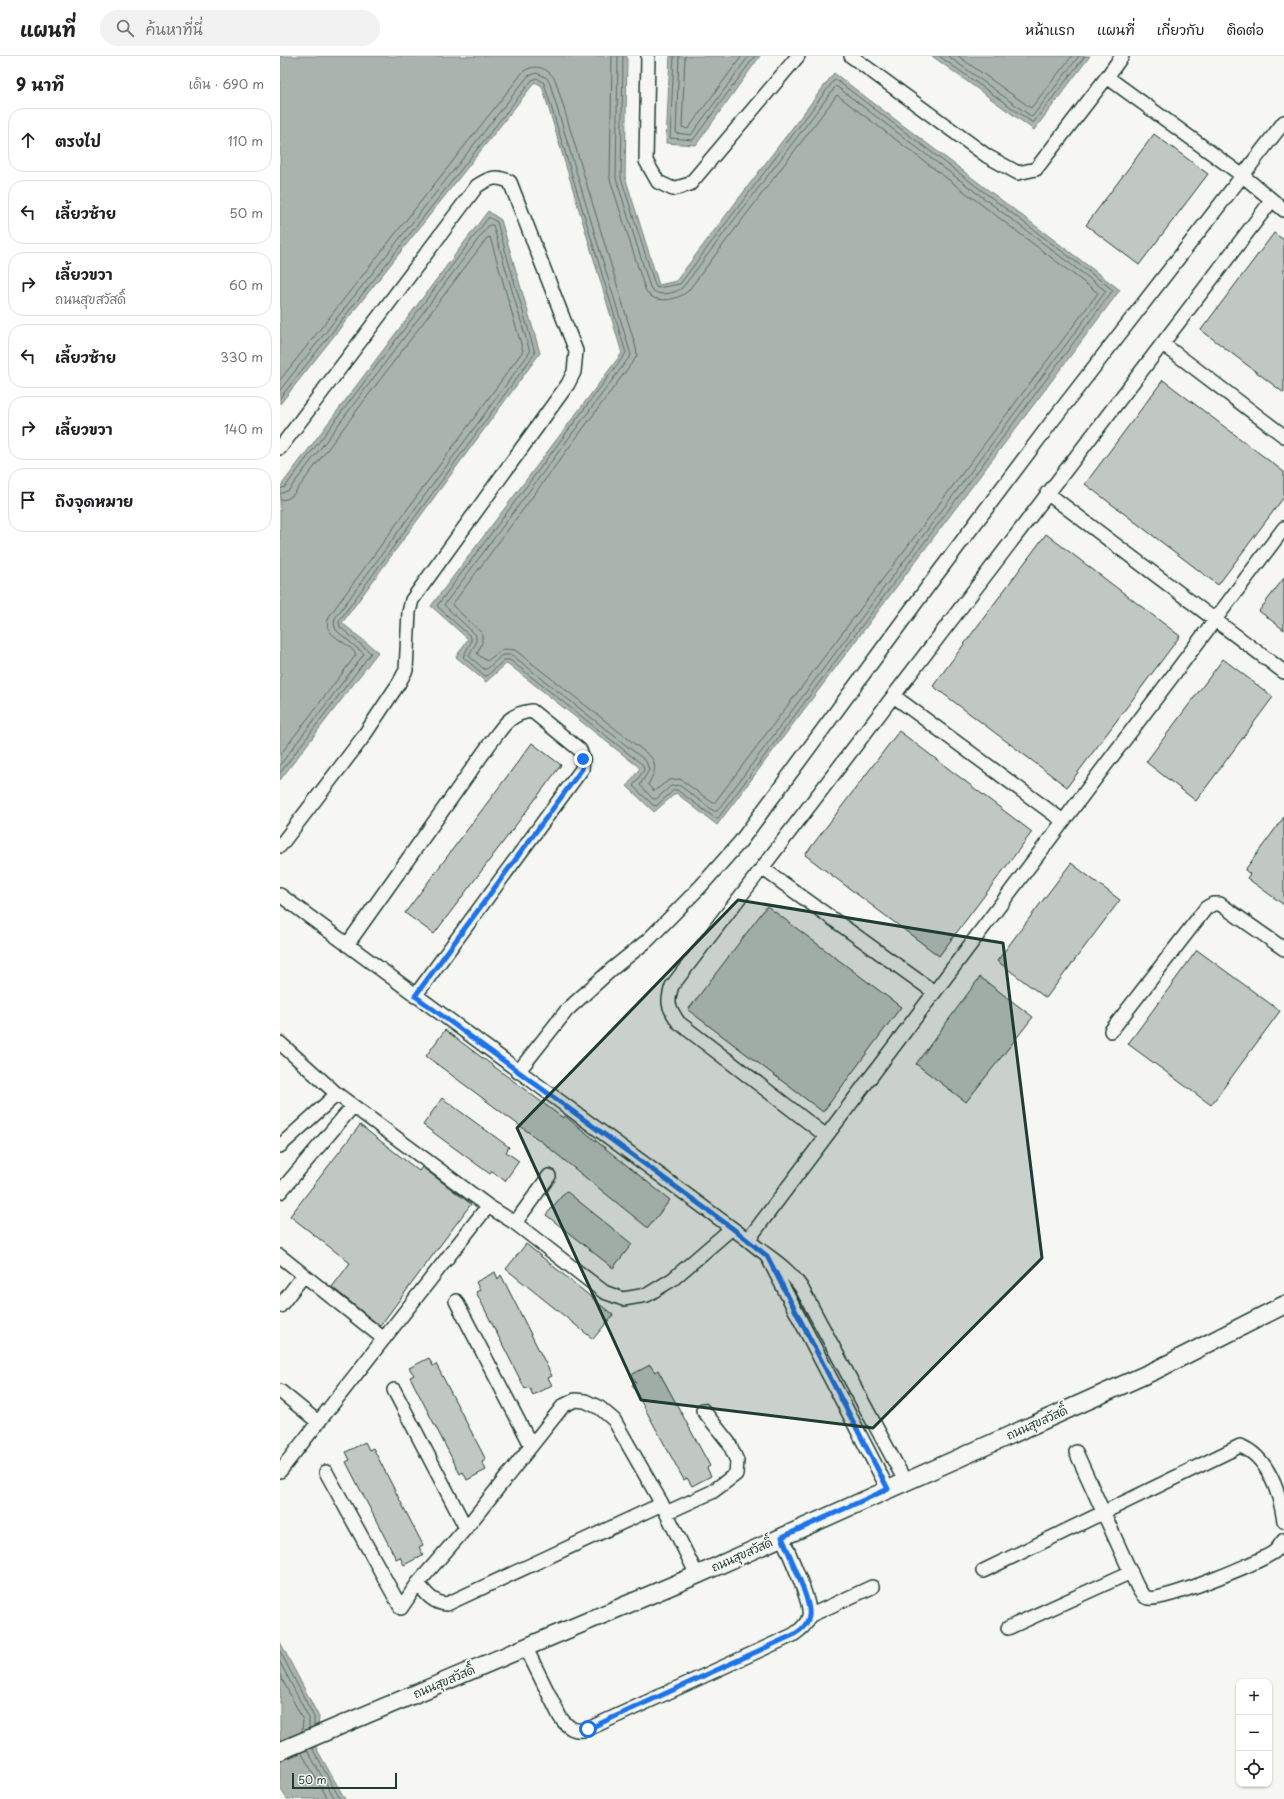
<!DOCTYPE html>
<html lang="th">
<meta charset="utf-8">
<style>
:root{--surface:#fff;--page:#f2f2f2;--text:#202124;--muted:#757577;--line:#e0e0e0}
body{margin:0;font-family:"Playpen Sans","Playpen Sans Thai",sans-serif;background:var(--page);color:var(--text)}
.controls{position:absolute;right:12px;bottom:12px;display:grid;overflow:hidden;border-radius:8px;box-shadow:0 1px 3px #0004}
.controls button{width:36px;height:36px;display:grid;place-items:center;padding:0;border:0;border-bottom:1px solid var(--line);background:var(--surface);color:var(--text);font:20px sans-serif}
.scale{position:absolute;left:12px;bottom:10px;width:105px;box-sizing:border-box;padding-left:4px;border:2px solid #1f3d34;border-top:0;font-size:11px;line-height:14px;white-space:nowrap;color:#1f3d34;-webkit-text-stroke:3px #f6f6f2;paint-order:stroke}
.stop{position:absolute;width:12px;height:12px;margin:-9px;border:3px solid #1a73e8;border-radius:50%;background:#fff}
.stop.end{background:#1a73e8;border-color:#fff;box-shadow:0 1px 4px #0008}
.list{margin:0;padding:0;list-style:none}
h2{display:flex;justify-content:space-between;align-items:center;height:52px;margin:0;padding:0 16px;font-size:17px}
h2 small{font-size:13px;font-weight:400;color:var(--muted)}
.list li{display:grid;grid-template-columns:26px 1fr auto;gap:12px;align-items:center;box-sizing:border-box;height:64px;margin:0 8px 8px;padding:0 8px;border:1px solid var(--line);border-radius:16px}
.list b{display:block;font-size:15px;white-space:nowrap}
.list p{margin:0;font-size:13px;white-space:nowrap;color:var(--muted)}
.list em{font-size:13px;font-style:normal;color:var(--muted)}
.icon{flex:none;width:22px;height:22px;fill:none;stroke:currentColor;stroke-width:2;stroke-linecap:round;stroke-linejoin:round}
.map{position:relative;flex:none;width:1004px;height:1743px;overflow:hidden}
header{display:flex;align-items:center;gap:24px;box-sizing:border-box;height:56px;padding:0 20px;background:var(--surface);border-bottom:1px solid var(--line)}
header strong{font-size:19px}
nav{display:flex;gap:22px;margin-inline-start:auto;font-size:14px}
.search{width:280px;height:36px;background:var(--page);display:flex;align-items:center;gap:10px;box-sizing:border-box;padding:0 14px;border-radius:22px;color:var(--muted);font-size:15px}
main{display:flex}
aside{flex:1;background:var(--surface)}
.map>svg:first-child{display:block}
.water{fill:#aab3ae;stroke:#72847d}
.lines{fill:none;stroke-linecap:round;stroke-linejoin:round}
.shore{stroke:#576c65;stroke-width:1}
.building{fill:#c1c8c3;stroke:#1f3d34}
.minor-casing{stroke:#1f3d34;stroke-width:16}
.major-casing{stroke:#1f3d34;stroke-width:20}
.minor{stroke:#f6f6f2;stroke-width:13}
.major{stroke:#f6f6f2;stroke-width:17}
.route{stroke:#1a73e8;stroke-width:5}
.marked{fill:#1f3d34;fill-opacity:0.2;stroke:#1f3d34;stroke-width:3;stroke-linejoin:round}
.labels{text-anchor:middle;stroke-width:4;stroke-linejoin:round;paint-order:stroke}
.street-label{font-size:12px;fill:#1f3d34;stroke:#f6f6f2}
</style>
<header>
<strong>แผนที่</strong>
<div class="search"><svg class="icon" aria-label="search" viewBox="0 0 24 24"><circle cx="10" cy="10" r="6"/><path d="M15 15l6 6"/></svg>ค้นหาที่นี่</div>
<nav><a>หน้าแรก</a><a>แผนที่</a><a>เกี่ยวกับ</a><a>ติดต่อ</a></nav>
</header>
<main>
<aside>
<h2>9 นาที<small>เดิน · 690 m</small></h2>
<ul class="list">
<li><svg class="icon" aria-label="ahead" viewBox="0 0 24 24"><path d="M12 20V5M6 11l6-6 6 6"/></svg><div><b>ตรงไป</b></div><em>110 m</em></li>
<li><svg class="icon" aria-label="left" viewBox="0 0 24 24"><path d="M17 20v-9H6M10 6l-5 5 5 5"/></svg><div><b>เลี้ยวซ้าย</b></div><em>50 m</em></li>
<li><svg class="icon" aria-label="right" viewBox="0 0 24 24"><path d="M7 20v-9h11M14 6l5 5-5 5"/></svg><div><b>เลี้ยวขวา</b><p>ถนนสุขสวัสดิ์</p></div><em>60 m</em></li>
<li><svg class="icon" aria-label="left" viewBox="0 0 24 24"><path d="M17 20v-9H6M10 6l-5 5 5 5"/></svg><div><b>เลี้ยวซ้าย</b></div><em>330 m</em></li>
<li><svg class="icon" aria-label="right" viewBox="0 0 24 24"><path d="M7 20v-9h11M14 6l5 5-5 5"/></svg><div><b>เลี้ยวขวา</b></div><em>140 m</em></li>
<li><svg class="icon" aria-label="arrive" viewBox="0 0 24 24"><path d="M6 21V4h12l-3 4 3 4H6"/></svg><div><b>ถึงจุดหมาย</b></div></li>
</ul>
</aside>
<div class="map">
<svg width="1004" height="1743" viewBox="0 0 1004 1743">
<rect width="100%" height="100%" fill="#f6f6f2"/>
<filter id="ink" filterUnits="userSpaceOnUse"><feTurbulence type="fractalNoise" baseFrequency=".025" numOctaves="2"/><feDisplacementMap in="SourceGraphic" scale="8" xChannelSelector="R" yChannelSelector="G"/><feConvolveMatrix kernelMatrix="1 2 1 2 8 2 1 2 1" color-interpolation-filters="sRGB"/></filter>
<g filter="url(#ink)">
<path class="water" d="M 0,0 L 347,0 L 345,121 L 379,229 L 396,225 L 554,17 L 840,234 L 437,769 L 396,737 L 374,756 L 347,730 L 360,712 L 227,607 L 206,626 L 176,601 L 188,583 L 151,550 L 342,297 L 262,30 L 255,26 L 0,348 Z
M 390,0 L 480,0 L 416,89 L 386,87 Z
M 652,0 L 810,0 L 754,74 Z
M 208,155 L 221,164 L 260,297 L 62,567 L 98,596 L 0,724 L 0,431 Z
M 0,1586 L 39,1661 L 36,1692 L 65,1743 L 7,1743 L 0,1732 Z"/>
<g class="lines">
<path class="shore" d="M 394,0 L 390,82 L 413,84 L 475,0
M 399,0 L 396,77 L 411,79 L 469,0
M 405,0 L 402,71 L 408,73 L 462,0
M 659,0 L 753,67 L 805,0
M 668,0 L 752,61 L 799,0
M 678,0 L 751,52 L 792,0
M 0,324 L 243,16 C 255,6 271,13 276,26 L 356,292 L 357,300 L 172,549 L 202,577 L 202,587 L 197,598 L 207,605 L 223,593 L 235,594 L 370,700 C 379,711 373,718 368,729 L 374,735 L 389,724 L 400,723 L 433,747 L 435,746 L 818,237 L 557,39 L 408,235 C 397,245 372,249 365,233 L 330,123 L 332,0
M 0,334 L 248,20 L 257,17 L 267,22 L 270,28 L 351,299 L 164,549 L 196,579 L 196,587 L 189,600 L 204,613 L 207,613 L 222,599 L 232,599 L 366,705 L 369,714 L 360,729 L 373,743 L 376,743 L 391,730 L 399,729 L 434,755 L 437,755 L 826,235 L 556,30 L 403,231 C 395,238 376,242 370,231 L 336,122 L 338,0
M 0,342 L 252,24 L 257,22 L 264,27 L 346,297 L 157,550 L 191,581 L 191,586 L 183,601 L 205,620 L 207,620 L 224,604 L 230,604 L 363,709 L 364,714 L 353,730 L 373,749 L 376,750 L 394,734 L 397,734 L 435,762 L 438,762 L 833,234 L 555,23 L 400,228 L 377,232 L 375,229 L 341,122 L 343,0
M 0,433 L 5,431 L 208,162 L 210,162 L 217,166 L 255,297 L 59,565 L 60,571 L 91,597 L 0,717
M 0,438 L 9,434 L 209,169 L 213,169 L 250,296 L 55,562 L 54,568 L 56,574 L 84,598 L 0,709
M 0,444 L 7,443 L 13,439 L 207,182 L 210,181 L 243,295 L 50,559 C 38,581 70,584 76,599 L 0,699
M 0,1595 L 34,1661 L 34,1670
M 0,1606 L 29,1662 L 29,1673
M 0,1619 L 23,1664 L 22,1675
M 32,1692 L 60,1743
M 27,1694 L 55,1743
M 21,1696 L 48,1743"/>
</g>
<path class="building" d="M 874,78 L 928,118 L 859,209 L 806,169 Z
M 994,177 L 1004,184 L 1004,337 L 921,274 Z
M 883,324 L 1004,416 L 1004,441 L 938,529 L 805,428 Z
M 766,478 L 900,580 L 787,731 L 653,630 Z
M 1004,522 L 1004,574 L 979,555 Z
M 943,603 L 993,641 L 916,745 L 866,706 Z
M 619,675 L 752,776 L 659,900 L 525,799 Z
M 252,687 L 281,709 L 154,878 L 125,857 Z
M 1004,761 L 1004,849 L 967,822 L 970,818 L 965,814 Z
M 791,807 L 840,844 L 766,942 L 717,905 Z
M 487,850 L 621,951 L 543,1056 L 408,954 Z
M 917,894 L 1000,955 L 931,1049 L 848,988 Z
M 700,921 L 753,961 L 686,1046 L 636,1008 Z
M 165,974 L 283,1062 L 285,1060 L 390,1144 L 368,1172 L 263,1087 L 146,1000 Z
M 162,1042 L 229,1091 L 226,1096 L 239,1105 L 225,1125 L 212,1115 L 210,1118 L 143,1069 Z
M 80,1069 L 139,1115 L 142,1111 L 191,1148 L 100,1270 L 52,1231 L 70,1207 L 10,1160 Z
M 286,1135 L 352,1188 L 333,1212 L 266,1159 Z
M 246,1188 L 333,1259 L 313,1283 L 226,1213 Z
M 215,1216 L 218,1223 L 221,1219 L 272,1320 L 268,1322 L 272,1329 L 253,1339 L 249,1331 L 245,1333 L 196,1236 L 200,1234 L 196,1226 Z
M 149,1302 L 153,1310 L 156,1308 L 206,1404 L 202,1406 L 206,1414 L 187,1424 L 183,1416 L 180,1418 L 130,1321 L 134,1319 L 129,1312 Z
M 370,1309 L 375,1316 L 378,1314 L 430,1410 L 427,1412 L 431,1420 L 412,1430 L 407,1422 L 404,1424 L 352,1329 L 356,1327 L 351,1319 Z
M 85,1386 L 89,1394 L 93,1392 L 143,1489 L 139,1491 L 143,1499 L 124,1509 L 120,1501 L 116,1503 L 66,1406 L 70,1404 L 66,1396 Z"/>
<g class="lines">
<g class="minor-casing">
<path id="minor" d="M 368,0 L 366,105 L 378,126 L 393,133 L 410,128 L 518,0
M 571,0 L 707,100 L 738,117 L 756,113 L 827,21 L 963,120 L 992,144
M 827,21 L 842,0
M 883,288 L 1004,380
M 0,392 L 197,130 C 209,122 216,119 230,126 L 296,295 L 294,316 L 288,328 L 132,544 L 129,556 L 126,614 L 119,627 L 81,684 L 0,790
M 767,437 L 1004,616
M 615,641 L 783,765
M 482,812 L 654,936
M 0,839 L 468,1184
M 67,889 L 209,689 C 222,672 229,657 252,655 L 300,694 L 303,703 L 302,713 L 135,940
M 831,975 L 926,852 L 933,848 L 940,848 L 1004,893
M 0,987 L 57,1038 L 208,1150 L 235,1167 L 324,1236 L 343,1243 L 367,1239 L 393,1223 L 452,1172
M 238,1016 L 287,954 L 332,913 L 368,884 L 421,830 L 460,786 L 655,521 L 773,364 L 1004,66
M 545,1079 L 398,966 C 389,951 386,948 392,930 L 992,144 L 1004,154
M 0,1090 L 57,1038
M 0,1136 L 73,1050
M 235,1167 L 269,1120
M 0,1200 L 104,1283
M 487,1200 L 608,1433
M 176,1245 L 251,1389
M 0,1250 L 24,1219
M 114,1334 L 186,1472
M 0,1335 L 38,1366
M 796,1396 L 855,1526 C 858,1532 861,1540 868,1542 C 883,1546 980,1506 994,1496 C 998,1493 1001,1487 1004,1484
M 0,1415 L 208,1150
M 46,1416 L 121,1552 L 138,1527 L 186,1472 L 283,1350 L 295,1344 L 305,1345 L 320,1352 L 334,1364 L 382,1448 L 417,1519
M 625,1425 L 521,1231 C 507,1210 486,1200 468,1184 L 1004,472
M 386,1457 L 432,1436 L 456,1418 L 457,1405 L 449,1387 L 423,1354
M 703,1515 L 960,1390 C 988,1400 1000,1438 1004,1465
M 138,1527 C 146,1538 153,1547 167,1548 L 382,1448
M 529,1560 L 592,1531
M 728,1572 L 851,1516
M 246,1592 L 280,1661 C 288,1672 295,1677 308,1673 L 513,1579 C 520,1574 527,1569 529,1560 C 532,1546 508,1496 502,1481"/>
</g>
<g class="major-casing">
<path id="major" d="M 0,1695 L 417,1519 L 876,1314 L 1004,1249"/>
</g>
<use href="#minor" class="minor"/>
<use href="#major" class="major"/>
</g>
</g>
<g class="lines" filter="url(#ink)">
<path class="route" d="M 303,703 L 302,713 L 135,940 L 452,1172 L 487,1200 L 608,1433 L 502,1481 C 508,1497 532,1546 529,1560 C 527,1570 521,1574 513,1579 L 308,1673"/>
</g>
<path class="marked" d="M 458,844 L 723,887 L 762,1202 L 593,1372 L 361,1344 L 237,1072 Z"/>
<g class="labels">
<g class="street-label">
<text transform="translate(757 1367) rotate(-24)" y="4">ถนนสุขสวัสดิ์</text>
<text transform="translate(462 1499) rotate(-24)" y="4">ถนนสุขสวัสดิ์</text>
<text transform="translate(164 1626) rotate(-23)" y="4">ถนนสุขสวัสดิ์</text>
</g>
</g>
</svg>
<div class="controls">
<button>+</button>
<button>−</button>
<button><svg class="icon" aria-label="locate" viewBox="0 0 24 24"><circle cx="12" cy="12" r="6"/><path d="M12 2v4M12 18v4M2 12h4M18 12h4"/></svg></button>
</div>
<div class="scale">50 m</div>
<div class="stop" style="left:308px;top:1673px"></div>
<div class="stop end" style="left:303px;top:703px"></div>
</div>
</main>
